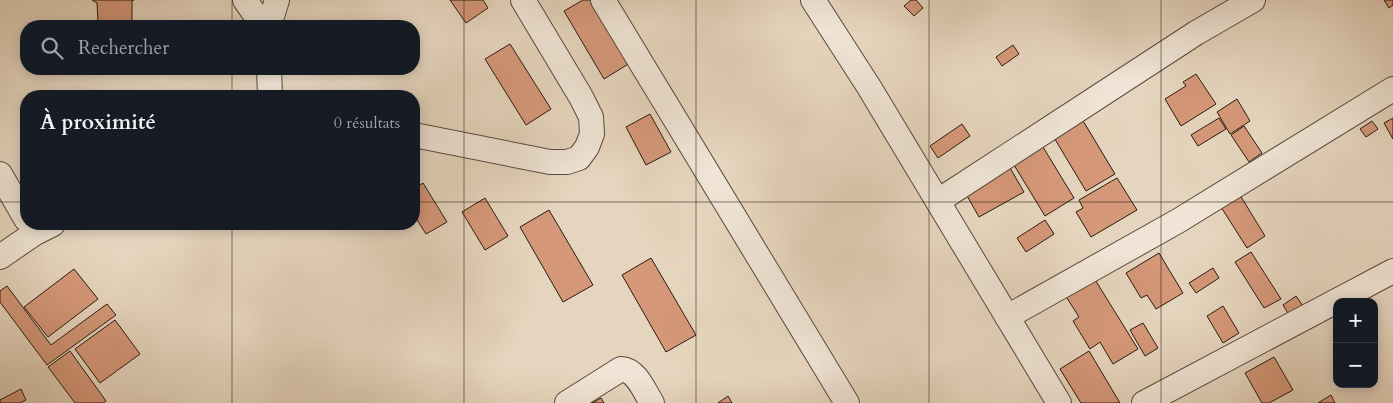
<!DOCTYPE html>
<html lang="fr">
<meta charset="utf-8">
<style>
:root{--surface:#171b24;--page:#20242c;--text:#f1f3f6;--muted:#9ea1a6;--line:#363941}
body{margin:0;font-family:Cardo,serif;background:var(--page);color:var(--text)}
.controls{position:absolute;right:15px;bottom:15px;display:grid;overflow:hidden;border-radius:10px;box-shadow:0 2px 12px #0003}
.controls button{width:45px;height:45px;display:grid;place-items:center;padding:0;border:0;border-bottom:1px solid var(--line);background:var(--surface);color:var(--text);font:25px sans-serif}
.list{margin:0;padding:0;list-style:none}
h2{display:flex;justify-content:space-between;align-items:center;height:65px;margin:0;padding:0 20px;font-size:21px}
h2 small{font-size:16px;font-weight:400;color:var(--muted)}
.icon{flex:none;width:28px;height:28px;fill:none;stroke:currentColor;stroke-width:2;stroke-linecap:round;stroke-linejoin:round}
.map{position:relative;flex:none;width:1393px;height:403px;overflow:hidden}
.search{position:absolute;background:var(--surface);box-shadow:0 2px 12px #0003;left:20px;top:20px;width:400px;height:55px;display:flex;align-items:center;gap:12px;box-sizing:border-box;padding:0 18px;border-radius:20px;color:var(--muted);font-size:19px}
.panel{position:absolute;background:var(--surface);box-shadow:0 2px 12px #0003;left:20px;top:90px;width:400px;height:140px;border-radius:20px}
.map>svg:first-child{display:block}
.building{fill:#d59879;stroke:#281b11}
.lines{fill:none;stroke-linecap:round;stroke-linejoin:round}
.minor-casing{stroke:#584a3c;stroke-width:26}
.minor{stroke:#efe4d5;stroke-width:24}
.grid{fill:none;stroke:#281b11;stroke-width:1;stroke-opacity:0.55}
</style>
<div class="map">
<svg width="1393" height="403" viewBox="0 0 1393 403">
<rect width="100%" height="100%" fill="#e6d5be"/>
<filter id="stains"><feTurbulence type="fractalNoise" baseFrequency=".004" numOctaves="4"/><feColorMatrix values="0 0 0 0 .2 0 0 0 0 .09 0 0 0 0 .02 0 0 0 .5 -.17"/></filter>
<radialGradient id="worn" r=".72"><stop offset=".6" stop-color="#630" stop-opacity="0"/><stop offset="1" stop-color="#630" stop-opacity=".3"/></radialGradient>
<path class="building" d="M 92,0 L 134,0 L 132,1 L 132,21 L 123,26 L 106,26 L 98,22 L 97,3 Z
M 450,0 L 483,0 L 488,8 L 466,23 Z
M 583,0 L 593,0 L 630,63 L 604,79 L 564,11 Z
M 911,0 L 916,0 L 923,8 L 914,16 L 904,6 Z
M 1384,0 L 1393,0 L 1393,5 L 1389,8 Z
M 510,44 L 551,109 L 526,125 L 485,59 Z
M 1013,45 L 1019,54 L 1002,66 L 996,57 Z
M 1196,74 L 1216,104 L 1181,126 L 1165,99 L 1186,86 L 1183,82 Z
M 1237,99 L 1250,121 L 1230,134 L 1217,112 Z
M 650,114 L 671,152 L 646,165 L 626,127 Z
M 1219,118 L 1226,129 L 1198,146 L 1191,135 Z
M 1393,118 L 1393,139 L 1384,123 Z
M 1082,119 L 1115,174 L 1086,191 L 1053,136 Z
M 1372,121 L 1378,129 L 1366,137 L 1360,129 Z
M 962,124 L 970,136 L 938,158 L 930,146 Z
M 1244,126 L 1262,153 L 1249,162 L 1231,135 Z
M 1043,147 L 1074,198 L 1045,216 L 1014,165 Z
M 1010,168 L 1024,192 L 979,217 L 966,194 Z
M 1117,178 L 1137,210 L 1091,237 L 1076,212 L 1083,208 L 1079,200 Z
M 423,183 L 447,222 L 426,234 L 414,215 L 414,189 Z
M 1240,195 L 1265,236 L 1247,248 L 1221,207 Z
M 485,198 L 508,236 L 485,250 L 462,212 Z
M 549,210 L 593,285 L 563,302 L 520,227 Z
M 1045,220 L 1054,234 L 1026,252 L 1017,238 Z
M 1251,252 L 1281,299 L 1264,308 L 1235,262 Z
M 1159,253 L 1183,293 L 1156,309 L 1147,295 L 1141,298 L 1126,273 Z
M 651,258 L 696,335 L 666,352 L 622,275 Z
M 1213,268 L 1219,278 L 1196,293 L 1189,283 Z
M 74,269 L 98,299 L 48,337 L 24,307 Z
M 1094,278 L 1138,349 L 1113,364 L 1100,342 L 1090,349 L 1073,321 L 1079,317 L 1065,295 Z
M 7,286 L 51,345 L 107,304 L 116,315 L 47,365 L 0,302 L 0,291 Z
M 1296,296 L 1303,306 L 1289,315 L 1283,305 Z
M 1223,306 L 1239,333 L 1223,343 L 1207,316 Z
M 115,320 L 140,354 L 100,383 L 75,349 Z
M 1143,323 L 1158,348 L 1145,356 L 1130,330 Z
M 70,351 L 106,401 L 103,403 L 75,403 L 48,367 Z
M 1089,351 L 1120,403 L 1081,403 L 1060,369 Z
M 1274,357 L 1293,390 L 1269,403 L 1262,403 L 1245,373 Z
M 21,389 L 26,400 L 20,403 L 0,403 L 0,400 Z
M 1331,395 L 1335,403 L 1318,403 Z
M 728,396 L 732,403 L 718,403 Z
M 601,398 L 604,403 L 592,403 Z"/>
<g class="lines">
<g class="minor-casing">
<path id="minor" d="M 245,0 L 263,26
M 603,0 L 847,403
M 813,0 L 869,87 L 1059,403
M 269,26 L 277,0
M 269,69 L 270,96
M 414,135 L 550,162 L 567,162 L 579,158 L 587,147 L 592,134 L 591,117 L 581,97 L 523,0
M 0,174 L 26,219
M 938,201 L 1196,33 L 1253,0
M 0,257 L 35,233 L 53,224
M 1007,317 L 1178,221 L 1393,89
M 567,403 L 621,369 C 637,370 644,391 652,403
M 1144,403 L 1393,271"/>
</g>
<use href="#minor" class="minor"/>
</g>
<path class="grid" d="M 232,0 L 232,26M 464,0 L 464,403M 696,0 L 696,403M 929,0 L 929,403M 1161,0 L 1161,403M 232,69 L 232,96M 0,202 L 26,202M 414,202 L 1393,202M 232,224 L 232,403"/>
<rect width="100%" height="100%" filter="url(#stains)"/>
<rect width="100%" height="100%" fill="url(#worn)"/>
</svg>
<div class="controls">
<button>+</button>
<button>−</button>
</div>
<div class="search"><svg class="icon" aria-label="search" viewBox="0 0 24 24"><circle cx="10" cy="10" r="6"/><path d="M15 15l6 6"/></svg>Rechercher</div>
<section class="panel">
<h2>À proximité<small>0 résultats</small></h2>
<ul class="list">
</ul>
</section>
</div>
